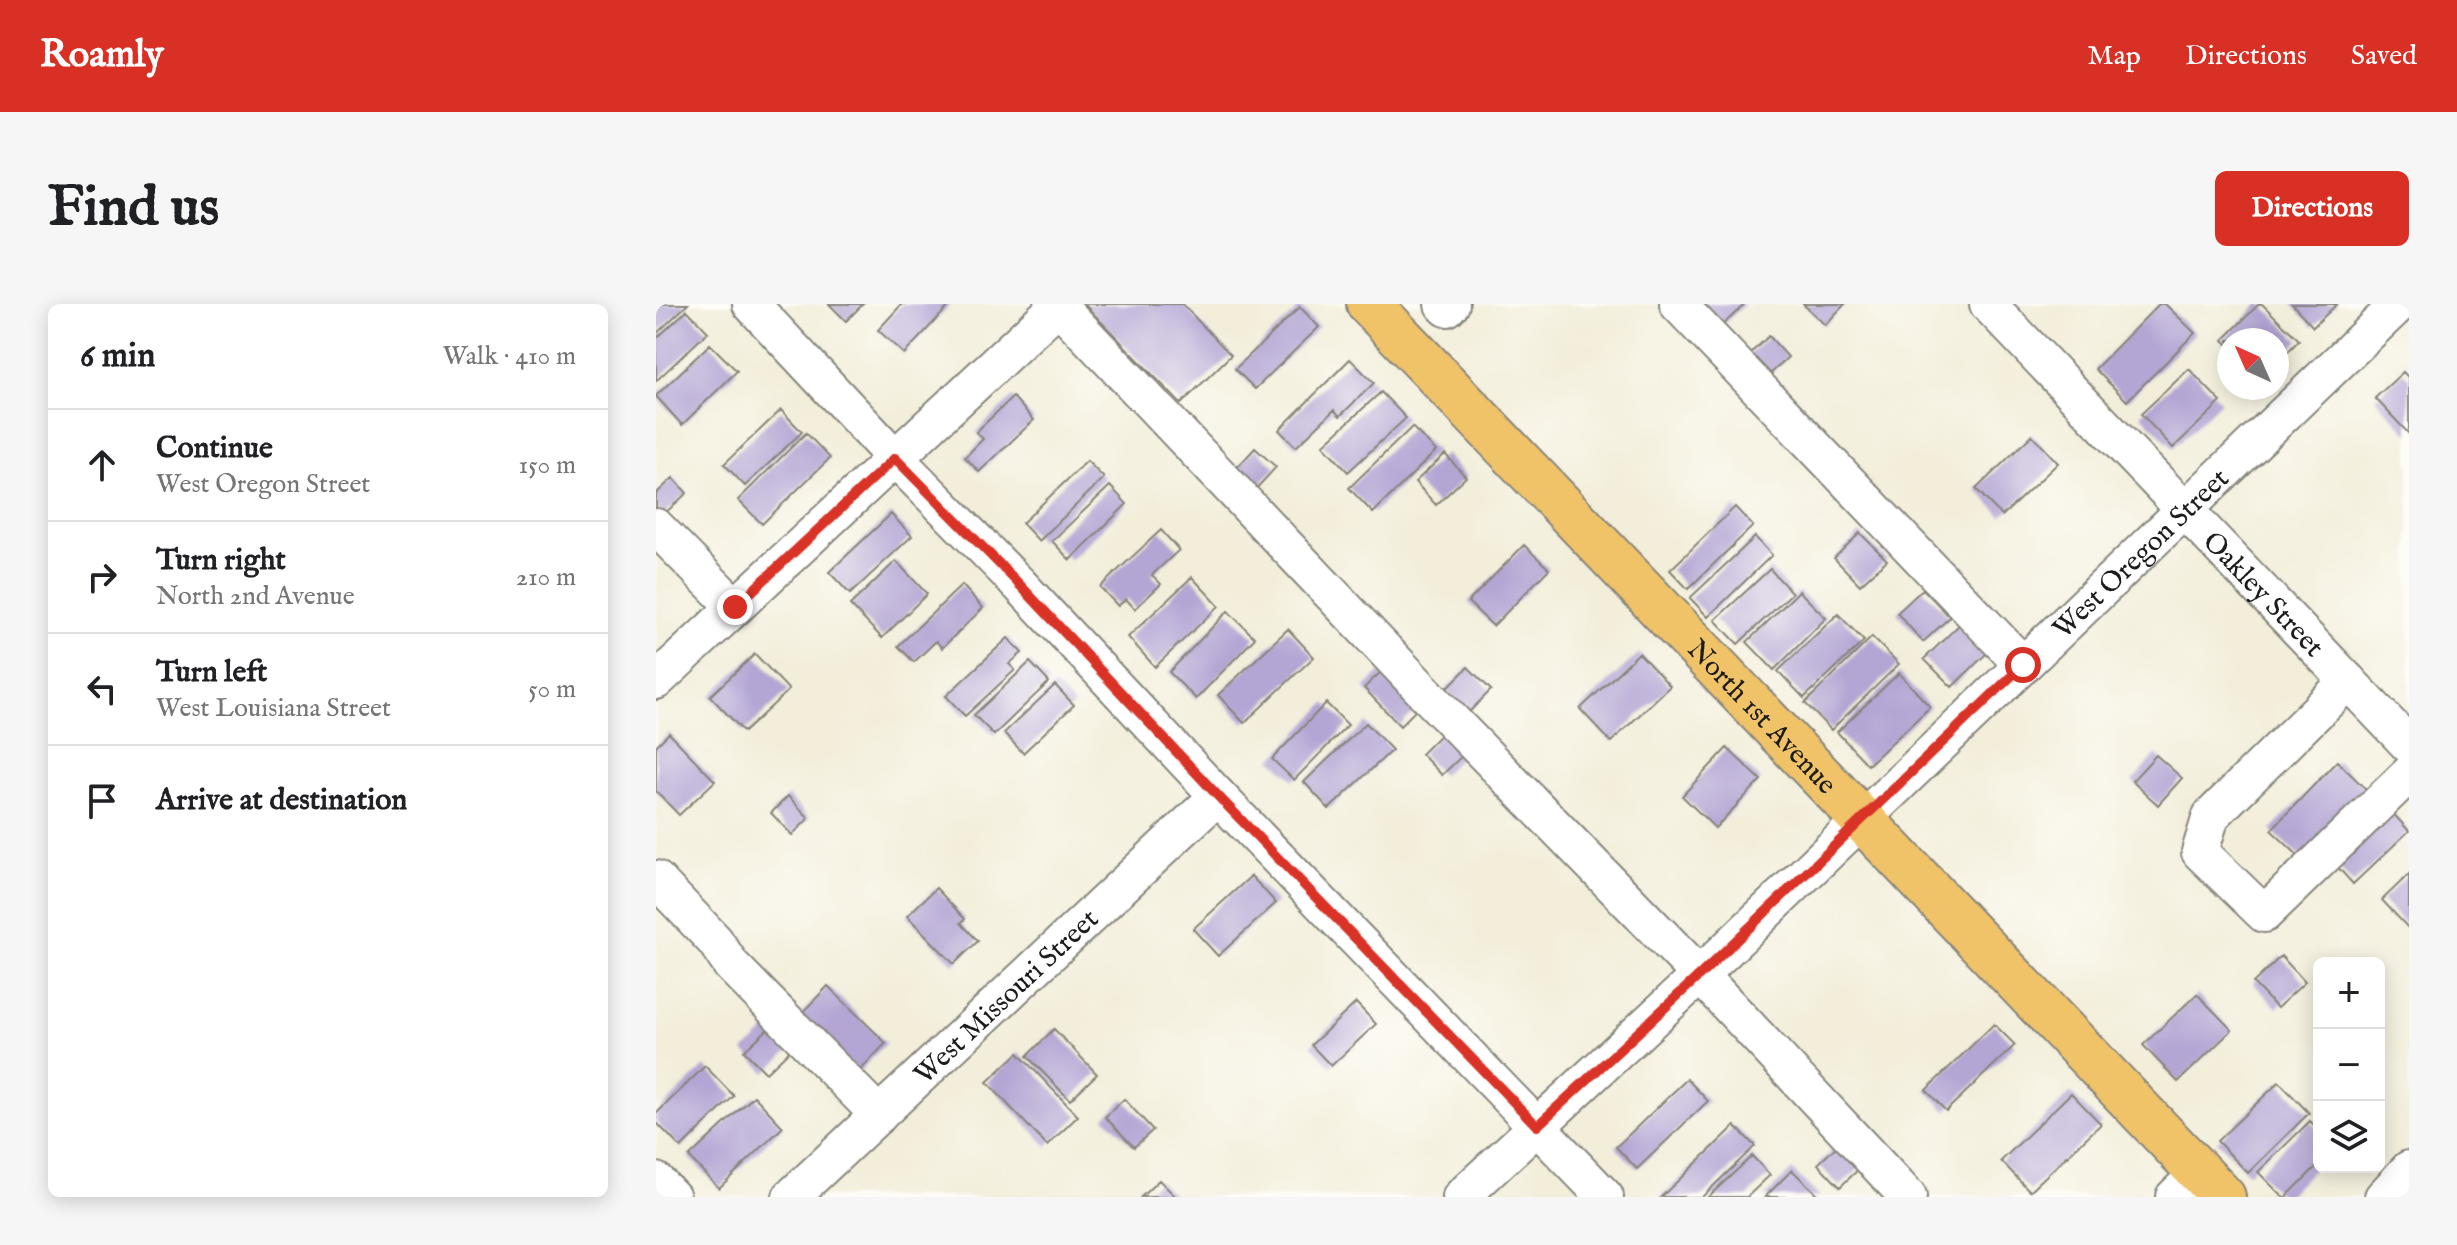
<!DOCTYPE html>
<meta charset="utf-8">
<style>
:root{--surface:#fff;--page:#f6f6f6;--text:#202124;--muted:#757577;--line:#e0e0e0;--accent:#d93025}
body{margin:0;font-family:"IM FELL English",serif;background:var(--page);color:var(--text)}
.controls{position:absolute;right:24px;bottom:24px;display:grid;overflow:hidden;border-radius:12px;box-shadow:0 4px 20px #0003}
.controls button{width:72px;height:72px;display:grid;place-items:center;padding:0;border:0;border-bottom:2px solid var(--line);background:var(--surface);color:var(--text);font:40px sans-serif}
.compass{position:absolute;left:1561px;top:24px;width:72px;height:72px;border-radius:50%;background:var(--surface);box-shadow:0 4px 20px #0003;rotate:315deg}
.stop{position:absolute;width:24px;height:24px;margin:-18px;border:6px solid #d93025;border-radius:50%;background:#fff}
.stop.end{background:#d93025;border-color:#fff;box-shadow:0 2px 8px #0008}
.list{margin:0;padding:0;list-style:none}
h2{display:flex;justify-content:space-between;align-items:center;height:104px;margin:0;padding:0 32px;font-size:34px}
h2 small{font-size:26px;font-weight:400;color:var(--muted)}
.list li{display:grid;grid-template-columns:52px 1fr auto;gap:24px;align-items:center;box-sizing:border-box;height:112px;padding:0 32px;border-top:2px solid var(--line)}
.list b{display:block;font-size:30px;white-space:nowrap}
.list p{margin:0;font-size:26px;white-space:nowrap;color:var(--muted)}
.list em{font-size:26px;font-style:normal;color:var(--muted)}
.icon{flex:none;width:44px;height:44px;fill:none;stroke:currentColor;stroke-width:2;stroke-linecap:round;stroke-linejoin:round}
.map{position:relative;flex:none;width:1753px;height:893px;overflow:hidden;border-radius:12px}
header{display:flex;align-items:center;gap:48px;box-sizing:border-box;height:112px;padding:0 40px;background:var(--accent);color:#fff}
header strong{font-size:38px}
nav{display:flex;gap:44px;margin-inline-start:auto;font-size:28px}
.intro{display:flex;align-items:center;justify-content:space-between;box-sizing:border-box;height:192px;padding:0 48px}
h1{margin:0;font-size:56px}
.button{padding:20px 36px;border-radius:12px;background:var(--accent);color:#fff;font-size:28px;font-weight:700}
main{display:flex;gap:48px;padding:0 48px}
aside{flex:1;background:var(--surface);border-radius:12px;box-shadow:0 4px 20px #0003}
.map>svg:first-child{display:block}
.building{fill:#b3a5d4}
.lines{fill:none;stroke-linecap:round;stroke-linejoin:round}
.minor-casing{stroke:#88857b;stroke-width:40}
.major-casing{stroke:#88857b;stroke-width:48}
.minor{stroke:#fff;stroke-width:36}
.major{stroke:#f0c369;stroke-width:44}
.route{stroke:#d93025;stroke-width:10}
.labels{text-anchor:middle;stroke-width:6;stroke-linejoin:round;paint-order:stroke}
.street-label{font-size:28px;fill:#1c1c1c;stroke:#fdfcf7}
</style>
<header>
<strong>Roamly</strong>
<nav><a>Map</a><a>Directions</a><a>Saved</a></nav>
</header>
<div class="intro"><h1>Find us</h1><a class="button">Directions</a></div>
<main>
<aside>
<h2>6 min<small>Walk · 410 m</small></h2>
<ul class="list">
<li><svg class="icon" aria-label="ahead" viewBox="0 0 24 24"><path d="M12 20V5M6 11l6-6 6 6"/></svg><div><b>Continue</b><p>West Oregon Street</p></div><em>150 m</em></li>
<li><svg class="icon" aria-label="right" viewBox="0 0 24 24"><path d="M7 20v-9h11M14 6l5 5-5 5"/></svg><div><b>Turn right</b><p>North 2nd Avenue</p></div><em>210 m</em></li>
<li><svg class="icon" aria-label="left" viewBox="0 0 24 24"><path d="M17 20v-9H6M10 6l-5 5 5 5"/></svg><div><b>Turn left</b><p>West Louisiana Street</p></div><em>50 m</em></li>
<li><svg class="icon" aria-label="arrive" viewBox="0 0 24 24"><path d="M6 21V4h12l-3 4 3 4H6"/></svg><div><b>Arrive at destination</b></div></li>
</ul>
</aside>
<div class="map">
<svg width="1753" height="893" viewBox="0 0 1753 893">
<rect width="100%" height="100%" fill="#fdfcf7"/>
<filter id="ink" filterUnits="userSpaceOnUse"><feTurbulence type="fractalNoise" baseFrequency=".0125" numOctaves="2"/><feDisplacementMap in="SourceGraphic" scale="16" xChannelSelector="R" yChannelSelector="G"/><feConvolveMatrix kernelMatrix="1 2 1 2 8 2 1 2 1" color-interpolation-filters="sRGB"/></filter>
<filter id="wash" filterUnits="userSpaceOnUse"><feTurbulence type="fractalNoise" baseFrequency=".006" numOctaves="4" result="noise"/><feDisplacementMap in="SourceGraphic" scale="32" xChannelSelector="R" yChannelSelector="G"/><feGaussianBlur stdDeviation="1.8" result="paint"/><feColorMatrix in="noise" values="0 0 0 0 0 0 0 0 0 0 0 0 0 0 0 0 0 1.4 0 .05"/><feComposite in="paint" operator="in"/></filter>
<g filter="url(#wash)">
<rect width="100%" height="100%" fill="#f3eeda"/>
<g id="blocks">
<path class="building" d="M 0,0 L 32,0 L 0,30 Z
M 173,0 L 207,0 L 190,17 Z
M 246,0 L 295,0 L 248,50 L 222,26 Z
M 428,0 L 526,0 L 575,51 L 525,100 Z
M 1046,0 L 1089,0 L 1056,31 Z
M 1147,0 L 1189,0 L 1169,21 Z
M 1503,0 L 1509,0 L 1539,29 L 1471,97 L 1439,65 Z
M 1603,0 L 1606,0 L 1643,36 L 1621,59 L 1621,36 L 1573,36 L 1573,42 L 1567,36 Z
M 1636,0 L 1681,0 L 1657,23 Z
M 644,3 L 663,23 L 599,85 L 579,65 Z
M 31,6 L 52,28 L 0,77 L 0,35 Z
M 1113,32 L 1132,53 L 1108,76 L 1088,55 Z
M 54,40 L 81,67 L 26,121 L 0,92 Z
M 694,55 L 718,79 L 684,112 L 678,106 L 640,143 L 623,126 Z
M 1533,65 L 1565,98 L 1517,144 L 1485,110 Z
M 1747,68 L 1753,74 L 1753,130 L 1719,94 Z
M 725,88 L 750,114 L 692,168 L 667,141 Z
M 357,93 L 378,116 L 323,168 L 309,153 L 327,135 L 320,128 Z
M 125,106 L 146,128 L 89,182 L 68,160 Z
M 756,123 L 780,147 L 717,209 L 693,184 Z
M 150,129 L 174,154 L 106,220 L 82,196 Z
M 1376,131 L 1402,159 L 1346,212 L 1320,185 Z
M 599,144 L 620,163 L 598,187 L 578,167 Z
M 789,150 L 810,173 L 780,201 L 759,178 Z
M 431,157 L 448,174 L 383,237 L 366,219 Z
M 17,174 L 31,189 L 7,211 L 0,203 L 0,190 Z
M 454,182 L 471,200 L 414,256 L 396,237 Z
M 1079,203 L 1097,222 L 1032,285 L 1014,266 Z
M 235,210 L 256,232 L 194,290 L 173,268 Z
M 505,226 L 523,246 L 496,271 L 505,280 L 479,305 L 470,295 L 462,302 L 444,283 Z
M 1204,229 L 1231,256 L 1204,281 L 1178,254 Z
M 1099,233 L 1116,251 L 1052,313 L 1034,294 Z
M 868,241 L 893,265 L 837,322 L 812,298 Z
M 240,257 L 271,290 L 226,334 L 194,301 Z
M 1114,265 L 1136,289 L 1082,340 L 1059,316 Z
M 536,273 L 563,302 L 499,363 L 472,333 Z
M 306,281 L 327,304 L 286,344 L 280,337 L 258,358 L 242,342 Z
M 1267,285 L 1294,313 L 1267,338 L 1241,309 Z
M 1143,287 L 1170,314 L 1118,366 L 1091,338 Z
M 572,307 L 599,334 L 540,395 L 513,368 Z
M 1182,310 L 1208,337 L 1148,394 L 1122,367 Z
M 1304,320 L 1332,348 L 1296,383 L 1268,355 Z
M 632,325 L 658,353 L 588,419 L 562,391 Z
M 1216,333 L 1243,360 L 1175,426 L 1149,399 Z
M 352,334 L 366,349 L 353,360 L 359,366 L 309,412 L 290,392 Z
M 983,349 L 1014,382 L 955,438 L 924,405 Z
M 99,350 L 133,386 L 88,428 L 54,392 Z
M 374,358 L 393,378 L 338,431 L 318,411 Z
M 731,362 L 766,400 L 744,422 L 708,384 Z
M 812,363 L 835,386 L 813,408 L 789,386 Z
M 1243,369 L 1274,403 L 1212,461 L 1181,428 Z
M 399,381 L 418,401 L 367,449 L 348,429 Z
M 670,399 L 692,421 L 638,476 L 616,455 Z
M 710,419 L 736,446 L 673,505 L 648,478 Z
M 789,426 L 810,448 L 786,471 L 765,450 Z
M 13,429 L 59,477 L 23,511 L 0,487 L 0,442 Z
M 1071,444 L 1105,476 L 1059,524 L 1026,492 Z
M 1500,451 L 1526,474 L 1502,501 L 1476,477 Z
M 1681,457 L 1715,490 L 1649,558 L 1615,526 Z
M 132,492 L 153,514 L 136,531 L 115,509 Z
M 1735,507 L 1753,527 L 1697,580 L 1679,560 Z
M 1753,570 L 1753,625 L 1726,596 Z
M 595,572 L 620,599 L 562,652 L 537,625 Z
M 280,584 L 309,615 L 305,619 L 322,637 L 298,660 L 251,612 Z
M 1625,652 L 1649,678 L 1621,704 L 1597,679 Z
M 172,682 L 230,739 L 199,772 L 140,715 Z
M 1541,690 L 1576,726 L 1522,778 L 1487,741 Z
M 700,699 L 720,720 L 675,762 L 655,741 Z
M 1338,720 L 1359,741 L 1290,807 L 1270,786 Z
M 113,724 L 134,746 L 110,769 L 88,747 Z
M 398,725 L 441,770 L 414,796 L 371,752 Z
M 362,749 L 422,812 L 391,842 L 331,778 Z
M 49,762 L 78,792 L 25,844 L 0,818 L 0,810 Z
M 1031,775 L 1052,797 L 981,865 L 960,843 Z
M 1623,778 L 1653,809 L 1592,869 L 1561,837 Z
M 1415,789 L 1445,820 L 1374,887 L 1345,857 Z
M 98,792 L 127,823 L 63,884 L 33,853 Z
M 468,795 L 497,826 L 478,843 L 449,813 Z
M 1654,817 L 1663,826 L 1663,860 L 1630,893 L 1627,893 L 1602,868 Z
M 1079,822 L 1099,842 L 1046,893 L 1005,893 Z
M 1184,839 L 1206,862 L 1184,883 L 1162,860 Z
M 1096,852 L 1114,871 L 1091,893 L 1052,893 Z
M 1136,866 L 1164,893 L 1109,893 Z
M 503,876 L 520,893 L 485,893 Z"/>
</g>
</g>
<g filter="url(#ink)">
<use href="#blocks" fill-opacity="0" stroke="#88857b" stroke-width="2"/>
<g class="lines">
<g class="minor-casing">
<g id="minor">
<path d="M 95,0 L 239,154 L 363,280 L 562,492 L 949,893"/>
<path d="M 401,0 L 776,396 L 1044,671 L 1252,893"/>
<path d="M 787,0 L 791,4 L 795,0"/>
<path d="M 1022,0 L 1367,361"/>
<path id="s1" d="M 1332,0 L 1753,441"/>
<path d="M 0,223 L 79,303"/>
<path d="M 0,377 L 404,0"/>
<path d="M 1692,377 L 1555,512 L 1544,548 L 1608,610 L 1753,470"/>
<path d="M 0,575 L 59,637 L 75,661 L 223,811"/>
<path d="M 0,877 L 16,893"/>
<path id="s2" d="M 135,893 L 562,492"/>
<path id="s3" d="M 805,893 L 1044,671 L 1743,0"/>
<path d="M 1518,893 L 1544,868"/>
<path d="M 1727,893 L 1753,865"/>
</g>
</g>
<g class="major-casing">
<g id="major">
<path id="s4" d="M 713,0 L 1567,893"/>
</g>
</g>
<use href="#minor" class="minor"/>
<use href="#major" class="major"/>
</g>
</g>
<g class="lines" filter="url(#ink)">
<path class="route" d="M 79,303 L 239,154 L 363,280 L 562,492 L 881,822 L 1044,671 L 1367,361"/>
</g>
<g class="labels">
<g class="street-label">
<text dy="10" stroke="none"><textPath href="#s3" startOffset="936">West Oregon Street</textPath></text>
<text dy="10" stroke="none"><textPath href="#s1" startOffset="400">Oakley Street</textPath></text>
<text dy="10" stroke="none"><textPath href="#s4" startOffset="570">North 1st Avenue</textPath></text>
<text dy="10" stroke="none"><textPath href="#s2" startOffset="294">West Missouri Street</textPath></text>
</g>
</g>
</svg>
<div class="controls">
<button>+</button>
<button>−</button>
<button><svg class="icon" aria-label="layers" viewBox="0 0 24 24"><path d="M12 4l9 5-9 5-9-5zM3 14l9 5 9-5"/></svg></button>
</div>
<svg class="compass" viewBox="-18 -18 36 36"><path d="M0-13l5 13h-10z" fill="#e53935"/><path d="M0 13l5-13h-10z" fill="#757577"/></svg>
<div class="stop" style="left:1367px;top:361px"></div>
<div class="stop end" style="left:79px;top:303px"></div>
</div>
</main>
